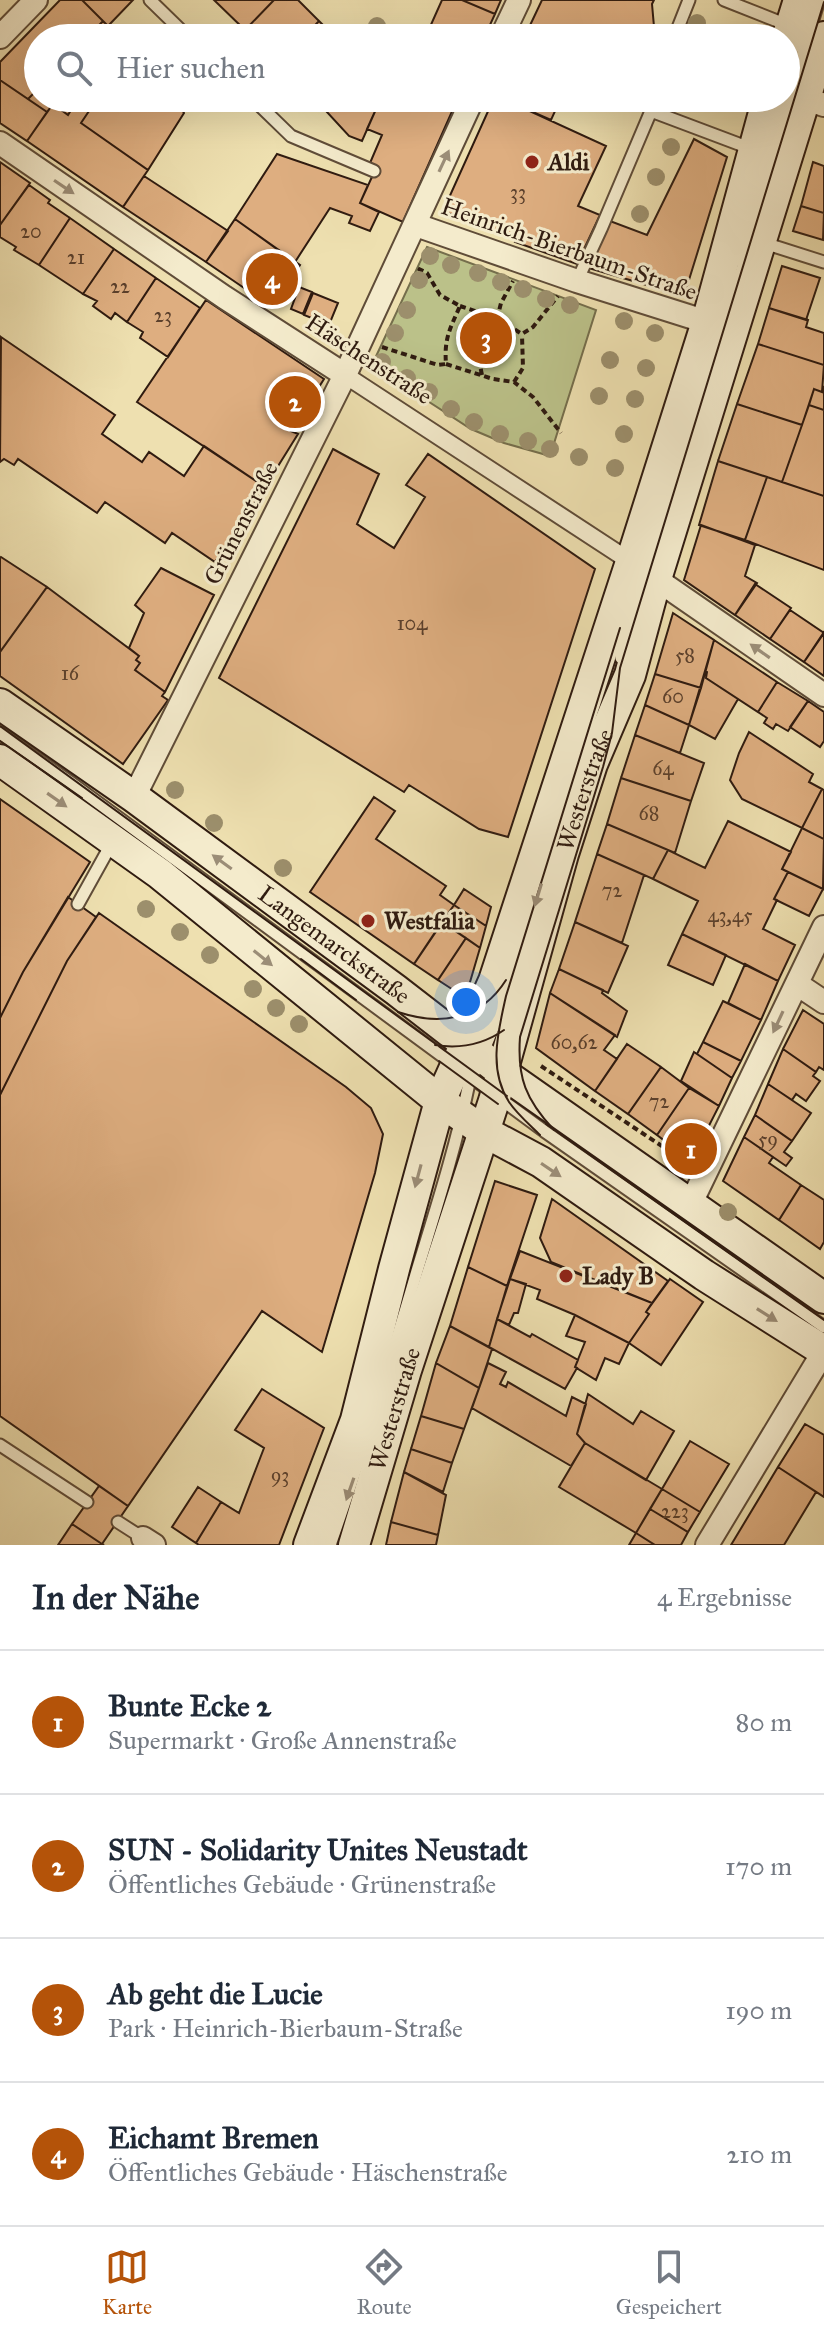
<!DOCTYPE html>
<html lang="de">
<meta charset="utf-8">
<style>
:root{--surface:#fff;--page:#f6f6f7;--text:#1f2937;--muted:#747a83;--line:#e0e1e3;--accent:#b45309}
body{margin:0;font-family:"IM FELL Great Primer",serif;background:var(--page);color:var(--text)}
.you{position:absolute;left:466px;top:1002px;width:28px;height:28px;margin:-20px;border:6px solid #fff;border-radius:50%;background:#1a73e8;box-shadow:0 0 0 12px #1a73e833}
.badge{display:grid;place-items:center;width:52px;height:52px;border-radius:50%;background:var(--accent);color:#fff;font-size:26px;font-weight:700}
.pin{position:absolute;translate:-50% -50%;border:4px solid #fff;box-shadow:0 2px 8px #0006}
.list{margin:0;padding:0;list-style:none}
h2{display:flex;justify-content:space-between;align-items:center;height:104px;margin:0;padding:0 32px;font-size:34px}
h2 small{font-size:26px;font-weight:400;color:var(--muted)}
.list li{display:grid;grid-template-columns:52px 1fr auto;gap:24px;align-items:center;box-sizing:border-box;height:144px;padding:0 32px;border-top:2px solid var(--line)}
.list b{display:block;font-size:30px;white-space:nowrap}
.list p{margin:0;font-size:26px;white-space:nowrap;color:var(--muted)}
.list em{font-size:26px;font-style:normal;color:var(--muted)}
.icon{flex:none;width:44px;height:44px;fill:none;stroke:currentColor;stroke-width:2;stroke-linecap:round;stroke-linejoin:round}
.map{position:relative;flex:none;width:824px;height:1545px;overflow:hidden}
.search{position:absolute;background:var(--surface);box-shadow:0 8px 32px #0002;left:24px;right:24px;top:24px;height:88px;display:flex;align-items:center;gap:20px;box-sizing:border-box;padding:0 28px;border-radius:44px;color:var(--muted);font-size:30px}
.sheet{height:680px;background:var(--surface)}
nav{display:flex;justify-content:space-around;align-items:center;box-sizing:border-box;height:112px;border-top:2px solid var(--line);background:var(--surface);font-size:22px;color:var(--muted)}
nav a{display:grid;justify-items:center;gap:4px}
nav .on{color:var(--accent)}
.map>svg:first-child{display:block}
.green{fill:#bbc189;stroke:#756e4c;stroke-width:2}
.building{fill:#deae80;stroke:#2f1b10;stroke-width:2}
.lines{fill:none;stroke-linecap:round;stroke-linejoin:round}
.service-casing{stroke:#5f4c38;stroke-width:15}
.pedestrian-casing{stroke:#5f4c38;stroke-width:20}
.minor-casing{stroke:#5f4c38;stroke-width:26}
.secondary-casing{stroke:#2f1b10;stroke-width:34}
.path{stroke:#2f1b10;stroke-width:4;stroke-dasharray:6 4;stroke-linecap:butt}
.service{stroke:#f4ebcc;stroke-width:11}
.pedestrian{stroke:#f4ebcc;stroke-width:16}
.minor{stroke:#f4ebcc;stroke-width:22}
.secondary{stroke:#f4ebcc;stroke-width:30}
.tram{stroke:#2f1b10;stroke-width:2}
.tree{fill:#9c8f6c}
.oneway{fill:#9b8d77}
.poi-dot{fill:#8f2418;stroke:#f4ebcc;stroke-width:3}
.labels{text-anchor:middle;stroke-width:6;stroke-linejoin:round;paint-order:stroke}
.number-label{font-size:20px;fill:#5b402c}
.poi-label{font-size:24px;font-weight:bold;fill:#2f1b10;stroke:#f4ebcc;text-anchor:start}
.street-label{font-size:24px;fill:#2f1b10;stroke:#f4ebcc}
</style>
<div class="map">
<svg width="824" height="1545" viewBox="0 0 824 1545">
<rect width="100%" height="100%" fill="#eee0b0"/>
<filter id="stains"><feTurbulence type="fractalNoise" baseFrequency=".0025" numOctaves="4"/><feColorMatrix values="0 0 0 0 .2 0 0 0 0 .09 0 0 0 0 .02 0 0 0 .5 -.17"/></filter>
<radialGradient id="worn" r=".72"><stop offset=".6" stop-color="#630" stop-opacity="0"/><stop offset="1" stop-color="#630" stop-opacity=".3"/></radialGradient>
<path class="green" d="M 427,247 L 596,310 L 550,456 L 504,443 L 471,429 L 372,365 Z"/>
<path class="building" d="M 60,0 L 82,0 L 103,21 L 87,38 L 38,38 L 38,89 L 28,99 L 0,80 L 0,62 Z
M 82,0 L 133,0 L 108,26 Z
M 214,0 L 274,0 L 245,30 Z
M 274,0 L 298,0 L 319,21 L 303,38 L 253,38 L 245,30 Z
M 442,0 L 462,0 L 495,14 L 484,38 L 425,38 Z
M 462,0 L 501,0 L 495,14 Z
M 542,0 L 654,0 L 652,4 L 655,38 L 524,38 Z
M 103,21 L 120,38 L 87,38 Z
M 319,21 L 336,38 L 303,38 Z
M 0,80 L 47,112 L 27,141 L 0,123 Z
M 38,89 L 38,98 L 174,98 L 184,113 L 148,170 L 81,123 L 89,111 L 76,102 L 68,115 L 53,104 L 47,112 L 28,99 Z
M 314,98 L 381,98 L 362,141 L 349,136 Z
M 381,98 L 396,104 L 398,98 L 458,98 L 403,222 L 360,203 L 377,166 L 370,163 L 382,135 L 367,129 Z
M 494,98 L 501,98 L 606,146 L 578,206 L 600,215 L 577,264 L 515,242 L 517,237 L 500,230 L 498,234 L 443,211 Z
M 501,98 L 561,98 L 551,120 Z
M 76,102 L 89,111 L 81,123 L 148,170 L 123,207 L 27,141 L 53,104 L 68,115 Z
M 694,139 L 727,157 L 684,296 L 589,268 L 610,221 L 647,235 Z
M 277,154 L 368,185 L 360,203 L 379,212 L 370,231 L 349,223 L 352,216 L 330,208 L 295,262 L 235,219 Z
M 0,162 L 30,183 L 0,225 Z
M 813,162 L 824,166 L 824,213 L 801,206 Z
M 144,176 L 228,231 L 206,262 L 123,207 Z
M 29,185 L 50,200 L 48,203 L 70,218 L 39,265 L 14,250 L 16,247 L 0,237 L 0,225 Z
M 801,206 L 824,213 L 823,240 L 793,231 Z
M 70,218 L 114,249 L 83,294 L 39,265 Z
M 235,219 L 300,265 L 272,307 L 206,262 Z
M 114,249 L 156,278 L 127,322 L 115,313 L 111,319 L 93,306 L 97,301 L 83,294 Z
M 782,266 L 820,278 L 806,320 L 769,308 Z
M 156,278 L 200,308 L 168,357 L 140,338 L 143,332 L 127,322 Z
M 299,287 L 312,292 L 303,314 L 291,309 Z
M 313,293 L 338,303 L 329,325 L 304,315 Z
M 206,300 L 324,379 L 291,431 L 298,434 L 265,487 L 137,402 Z
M 769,308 L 808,320 L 806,327 L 824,333 L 824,365 L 758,344 Z
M 1,337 L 115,415 L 102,434 L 142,462 L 149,452 L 184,476 L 204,446 L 265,487 L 215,562 L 172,533 L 165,543 L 105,502 L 97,513 L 18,459 L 14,465 L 4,459 L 0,462 Z
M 758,344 L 824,365 L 822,392 L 814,389 L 802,425 L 737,404 Z
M 824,386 L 824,410 L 809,405 L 814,389 L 822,392 Z
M 737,404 L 802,425 L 782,482 L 718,461 Z
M 809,405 L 824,410 L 824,496 L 782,482 Z
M 333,449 L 379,474 L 357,524 L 394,548 L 425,497 L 406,485 L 428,454 L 595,569 L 508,837 L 479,829 L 409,785 L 404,792 L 219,678 Z
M 718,461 L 767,477 L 745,540 L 699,525 Z
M 767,477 L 824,496 L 824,570 L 745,540 Z
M 701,525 L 755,545 L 745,576 L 757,583 L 735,615 L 684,580 Z
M 1,557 L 47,587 L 0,652 L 0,558 Z
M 161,568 L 214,595 L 165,692 L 135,670 L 140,663 L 136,660 L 139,656 L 129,648 L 144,613 L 135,605 Z
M 755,584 L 791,608 L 770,639 L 735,615 Z
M 47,587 L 139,656 L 136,660 L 140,663 L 135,670 L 165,692 L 162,696 L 168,700 L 123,764 L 0,676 L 0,652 Z
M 790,610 L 824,633 L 804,662 L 770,639 Z
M 673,613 L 714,640 L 701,688 L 655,674 Z
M 824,632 L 824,676 L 804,662 Z
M 714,640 L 777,682 L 758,712 L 706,678 L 707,672 L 705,671 Z
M 705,671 L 707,672 L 706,678 L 738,699 L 715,739 L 689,725 Z
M 655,674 L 701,688 L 689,725 L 645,705 Z
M 777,682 L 808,701 L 788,731 L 776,724 L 773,729 L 764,723 L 767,718 L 758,712 Z
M 808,701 L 824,712 L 824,741 L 820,747 L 790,727 Z
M 645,705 L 689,725 L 680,753 L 635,735 Z
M 749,732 L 813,774 L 809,782 L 822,789 L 802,828 L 742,799 L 730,780 L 739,753 Z
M 635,735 L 704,763 L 691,801 L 621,778 Z
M 621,778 L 691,801 L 675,853 L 607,824 Z
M 822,789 L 824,790 L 824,839 L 802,828 Z
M 374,797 L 395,811 L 376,839 L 446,886 L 440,895 L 454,905 L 414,964 L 310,892 Z
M 0,799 L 90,862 L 23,972 L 0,1018 Z
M 728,821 L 791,852 L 782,869 L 788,872 L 774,899 L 777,900 L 763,929 L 795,945 L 778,981 L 682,934 L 698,901 L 653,879 L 668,850 L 705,868 Z
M 607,824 L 668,850 L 653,879 L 597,854 Z
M 802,828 L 824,839 L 823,889 L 782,869 Z
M 597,854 L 644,875 L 622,943 L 575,922 Z
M 788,872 L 823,889 L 809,916 L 774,899 Z
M 464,889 L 491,907 L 486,926 L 454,905 Z
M 68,897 L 96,917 L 67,961 L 0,1095 L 0,1018 L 23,972 Z
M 454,905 L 486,926 L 480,948 L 442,922 Z
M 99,913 L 346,1087 L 371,1108 L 383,1134 L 375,1173 L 322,1352 L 262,1311 L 128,1506 L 0,1416 L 0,1095 L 67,961 Z
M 442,922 L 466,938 L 438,980 L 414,964 Z
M 575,922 L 628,946 L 608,993 L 559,969 Z
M 682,934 L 726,955 L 713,985 L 668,965 Z
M 466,938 L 480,948 L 470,982 L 461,995 L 438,980 Z
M 745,964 L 778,981 L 761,1020 L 728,1003 Z
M 559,969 L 603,990 L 602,993 L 627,1011 L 617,1037 L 550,993 Z
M 550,993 L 615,1035 L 604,1050 L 617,1059 L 595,1091 L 536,1048 Z
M 723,1001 L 761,1020 L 741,1061 L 703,1042 Z
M 803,1010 L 824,1024 L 824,1070 L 819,1067 L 816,1072 L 783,1049 Z
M 703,1042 L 741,1061 L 732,1078 L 697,1054 Z
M 627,1044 L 661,1067 L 628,1114 L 595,1091 Z
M 783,1049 L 816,1072 L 813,1076 L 820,1081 L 806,1101 L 796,1094 L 792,1100 L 768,1084 Z
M 694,1052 L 732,1078 L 719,1106 L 681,1081 Z
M 661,1067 L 689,1088 L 657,1135 L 628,1114 Z
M 768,1084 L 811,1113 L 792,1141 L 755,1115 Z
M 689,1088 L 719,1106 L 691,1161 L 657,1135 Z
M 755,1115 L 792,1141 L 784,1152 L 792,1158 L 786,1166 L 744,1137 Z
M 744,1137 L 773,1157 L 769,1163 L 801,1185 L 779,1220 L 723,1181 Z
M 495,1181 L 537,1195 L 507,1286 L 468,1267 Z
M 801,1185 L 824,1200 L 824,1242 L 820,1249 L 779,1220 Z
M 552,1199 L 668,1281 L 652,1303 L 551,1262 L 540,1238 Z
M 520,1251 L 652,1303 L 646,1312 L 649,1314 L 629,1343 L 575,1315 L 537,1299 L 540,1290 L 510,1279 Z
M 468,1267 L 507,1286 L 489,1347 L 450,1326 Z
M 510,1279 L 526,1284 L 518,1313 L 514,1313 L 509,1325 L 497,1319 Z
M 670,1279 L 703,1302 L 661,1365 L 629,1343 L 649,1314 L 646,1312 Z
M 575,1315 L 629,1343 L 619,1364 L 605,1358 L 596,1380 L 575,1367 L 585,1342 L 566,1336 Z
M 497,1319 L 530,1337 L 532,1334 L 578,1360 L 575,1367 L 577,1368 L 565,1389 L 489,1347 Z
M 450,1326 L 492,1349 L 479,1388 L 436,1363 Z
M 436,1363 L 479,1388 L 464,1429 L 421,1416 Z
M 488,1363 L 506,1372 L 500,1384 L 506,1387 L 508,1382 L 566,1416 L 572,1397 L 586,1404 L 577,1434 L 585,1443 L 571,1466 L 472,1408 Z
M 262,1389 L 324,1428 L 279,1545 L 199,1545 L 196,1543 L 221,1502 L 239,1513 L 264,1448 L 235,1430 Z
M 588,1394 L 633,1424 L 641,1411 L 674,1431 L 646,1480 L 585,1443 L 577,1434 Z
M 421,1416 L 464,1429 L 452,1463 L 411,1449 Z
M 805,1424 L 824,1435 L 824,1497 L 778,1467 Z
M 690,1441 L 729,1464 L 700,1512 L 662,1489 Z
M 585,1443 L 662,1489 L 636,1533 L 559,1487 Z
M 411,1449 L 452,1463 L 443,1492 L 404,1472 Z
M 778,1467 L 816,1492 L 784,1545 L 731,1545 Z
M 404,1472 L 446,1495 L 438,1535 L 391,1522 Z
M 99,1486 L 128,1506 L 102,1544 L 72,1524 Z
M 198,1487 L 221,1502 L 196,1543 L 172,1527 Z
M 662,1489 L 700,1512 L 688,1532 L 650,1509 Z
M 650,1509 L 688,1532 L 681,1545 L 655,1545 L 636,1533 Z
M 391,1522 L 438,1535 L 436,1545 L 386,1545 Z
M 72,1524 L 102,1544 L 104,1545 L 58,1545 Z
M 636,1533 L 655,1545 L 629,1545 Z"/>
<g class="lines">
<g class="service-casing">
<path id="service" d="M 150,0 L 189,38
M 724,0 L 790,26
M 674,38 L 689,0
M 252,98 L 291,136 L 374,171
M 764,243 L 824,262
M 739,259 L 819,0
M 577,281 L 601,229 L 651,111 L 752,149
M 621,658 L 624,635 L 640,582
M 0,733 L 70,782 L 544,1131 L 824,1327
M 78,904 L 113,841
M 482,1055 L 506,996 L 525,936
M 0,1445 L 87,1502
M 118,1522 L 143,1538
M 330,1545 C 362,1455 390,1363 417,1271 C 436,1209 456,1147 469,1083 L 475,1071"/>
</g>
<g class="pedestrian-casing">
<path id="pedestrian" d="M 345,375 L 631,562"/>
</g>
<g class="minor-casing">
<path id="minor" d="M 0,37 L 36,0
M 501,38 L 519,0
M 786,92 L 824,105
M 0,143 L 224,297 L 345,375
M 416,225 L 577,281 L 707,322
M 656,579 L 824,695
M 134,797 L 345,375 L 473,98
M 797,984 L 824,1002
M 691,1203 L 824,927
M 143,1538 L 154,1545
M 707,1545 L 824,1351"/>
</g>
<g class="secondary-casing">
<g id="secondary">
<path d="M 786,42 L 799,0"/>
<path id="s1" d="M 0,704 L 134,797 L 396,990 L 507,1076 L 824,1298"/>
<path d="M 0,760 L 160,874 L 440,1101 L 483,1131 L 541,1162 L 704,1275 L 824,1351"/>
<path d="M 309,1545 L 356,1420 L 394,1269 L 440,1101 L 494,981 L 631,562 L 707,322 L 768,98"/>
<path id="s2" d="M 354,1545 L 406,1370 L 494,1101 L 563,854 L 592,764 L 630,675 L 656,579 L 824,37"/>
</g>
</g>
<path class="path" d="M 460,306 L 496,318 L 522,334 L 533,327 L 558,296
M 497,319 L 501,303 L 513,281
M 382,347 L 438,365 L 446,364 C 444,338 450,329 460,306 L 440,295 L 427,273 L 417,268
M 446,364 L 493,379 L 514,382 L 533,397 L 561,433
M 482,375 C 476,348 480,341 499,321
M 514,382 L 523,368 L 522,335
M 541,1066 L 686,1162"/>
<use href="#service" class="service"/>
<use href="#pedestrian" class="pedestrian"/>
<use href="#minor" class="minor"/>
<use href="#secondary" class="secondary"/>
<path class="tram" d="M 0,726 L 507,1096
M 0,741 L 82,798
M 301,959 L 356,1000
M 398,1012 C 440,1026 481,1020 506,980
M 435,1045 C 460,1049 484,1044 504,1030
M 439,1061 L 498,1104
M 546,1124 L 824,1320
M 554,1130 C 526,1100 517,1078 520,1037 L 603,767 L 612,733 L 620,668 L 824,2
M 540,1135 C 530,1125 517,1114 509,1102 C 488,1069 498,1032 506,996 L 620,628"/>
</g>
<g class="tree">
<circle cx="697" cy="23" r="9"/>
<circle cx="377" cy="26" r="9"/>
<circle cx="671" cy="147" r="9"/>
<circle cx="656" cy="177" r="9"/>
<circle cx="640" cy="214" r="9"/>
<circle cx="430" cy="256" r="9"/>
<circle cx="451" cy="265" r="9"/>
<circle cx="478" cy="273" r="9"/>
<circle cx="419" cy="280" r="9"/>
<circle cx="501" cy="282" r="9"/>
<circle cx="523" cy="289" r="9"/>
<circle cx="546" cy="299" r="9"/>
<circle cx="570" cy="305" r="9"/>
<circle cx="407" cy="310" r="9"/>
<circle cx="624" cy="321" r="9"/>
<circle cx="395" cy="333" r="9"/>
<circle cx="655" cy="333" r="9"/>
<circle cx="610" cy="360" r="9"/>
<circle cx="382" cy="362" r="9"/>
<circle cx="646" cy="368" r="9"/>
<circle cx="407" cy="378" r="9"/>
<circle cx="429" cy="392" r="9"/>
<circle cx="599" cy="396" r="9"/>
<circle cx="635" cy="399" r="9"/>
<circle cx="451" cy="409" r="9"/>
<circle cx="474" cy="422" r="9"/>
<circle cx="500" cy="434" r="9"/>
<circle cx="624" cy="434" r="9"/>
<circle cx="528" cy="441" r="9"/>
<circle cx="550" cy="449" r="9"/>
<circle cx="579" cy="457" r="9"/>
<circle cx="615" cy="468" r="9"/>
<circle cx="175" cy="790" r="9"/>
<circle cx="214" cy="823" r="9"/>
<circle cx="283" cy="868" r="9"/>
<circle cx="146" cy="909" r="9"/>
<circle cx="180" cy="932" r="9"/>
<circle cx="210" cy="955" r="9"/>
<circle cx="253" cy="989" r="9"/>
<circle cx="276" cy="1008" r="9"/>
<circle cx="299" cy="1024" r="9"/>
<circle cx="728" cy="1212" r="9"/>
</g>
<defs><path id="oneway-solid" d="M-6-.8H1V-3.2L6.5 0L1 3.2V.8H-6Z" transform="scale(2)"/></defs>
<g class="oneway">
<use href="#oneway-solid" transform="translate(444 161) rotate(-65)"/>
<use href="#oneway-solid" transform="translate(64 187) rotate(34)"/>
<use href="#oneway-solid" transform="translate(760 651) rotate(-145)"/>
<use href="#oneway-solid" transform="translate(57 800) rotate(35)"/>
<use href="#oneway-solid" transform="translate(222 862) rotate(-144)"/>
<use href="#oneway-solid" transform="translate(538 895) rotate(107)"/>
<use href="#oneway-solid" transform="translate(263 958) rotate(39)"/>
<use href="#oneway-solid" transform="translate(778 1022) rotate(115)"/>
<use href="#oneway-solid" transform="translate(551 1170) rotate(34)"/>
<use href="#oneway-solid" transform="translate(418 1176) rotate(105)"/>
<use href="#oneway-solid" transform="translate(767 1315) rotate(32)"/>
<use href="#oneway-solid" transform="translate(350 1489) rotate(109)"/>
</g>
<g class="poi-dot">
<circle cx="532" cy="162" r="8"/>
<circle cx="368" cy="921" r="8"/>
<circle cx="566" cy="1276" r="8"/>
</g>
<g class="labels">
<g class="number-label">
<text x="518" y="199">33</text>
<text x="31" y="238">20</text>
<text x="76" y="264">21</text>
<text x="120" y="293">22</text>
<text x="163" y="322">23</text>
<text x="412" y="630">104</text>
<text x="685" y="662">58</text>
<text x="70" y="680">16</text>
<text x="673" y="703">60</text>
<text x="663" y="775">64</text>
<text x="649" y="820">68</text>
<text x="612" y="897">72</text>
<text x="730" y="922">43,45</text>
<text x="574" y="1049">60,62</text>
<text x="659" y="1108">72</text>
<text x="768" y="1146">59</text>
<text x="280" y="1482">93</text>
<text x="675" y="1518">223</text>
</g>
<g class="poi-label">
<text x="548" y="170">Aldi</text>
<text x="384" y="929">Westfalia</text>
<text x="582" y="1284">Lady B</text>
</g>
<g class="street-label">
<text transform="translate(569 249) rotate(19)" y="8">Heinrich-Bierbaum-Straße</text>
<text transform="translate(369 359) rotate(33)" y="8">Häschenstraße</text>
<text transform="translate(241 523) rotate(-63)" y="8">Grünenstraße</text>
<text dy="8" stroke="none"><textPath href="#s2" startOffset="790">Westerstraße</textPath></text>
<text dy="8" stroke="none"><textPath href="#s1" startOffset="412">Langemarckstraße</textPath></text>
<text dy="8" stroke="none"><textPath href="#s2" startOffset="142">Westerstraße</textPath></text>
</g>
</g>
<rect width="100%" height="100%" filter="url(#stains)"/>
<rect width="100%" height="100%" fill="url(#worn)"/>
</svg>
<div class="you"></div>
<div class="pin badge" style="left:691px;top:1149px">1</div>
<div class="pin badge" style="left:295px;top:402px">2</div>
<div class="pin badge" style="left:486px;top:338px">3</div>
<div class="pin badge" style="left:272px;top:279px">4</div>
<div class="search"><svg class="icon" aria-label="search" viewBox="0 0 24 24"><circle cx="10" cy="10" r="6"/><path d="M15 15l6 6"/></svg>Hier suchen</div>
</div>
<section class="sheet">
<h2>In der Nähe<small>4 Ergebnisse</small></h2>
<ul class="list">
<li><span class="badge">1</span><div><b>Bunte Ecke 2</b><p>Supermarkt · Große Annenstraße</p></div><em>80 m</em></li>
<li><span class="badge">2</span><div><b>SUN - Solidarity Unites Neustadt</b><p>Öffentliches Gebäude · Grünenstraße</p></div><em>170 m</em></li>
<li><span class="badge">3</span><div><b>Ab geht die Lucie</b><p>Park · Heinrich-Bierbaum-Straße</p></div><em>190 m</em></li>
<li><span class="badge">4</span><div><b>Eichamt Bremen</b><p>Öffentliches Gebäude · Häschenstraße</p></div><em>210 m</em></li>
</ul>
</section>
<nav>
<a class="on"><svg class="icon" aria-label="map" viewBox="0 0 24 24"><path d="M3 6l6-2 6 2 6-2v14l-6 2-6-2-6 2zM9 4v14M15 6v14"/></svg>Karte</a>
<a><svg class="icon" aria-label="directions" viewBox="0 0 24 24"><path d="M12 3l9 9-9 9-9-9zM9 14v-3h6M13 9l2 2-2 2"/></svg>Route</a>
<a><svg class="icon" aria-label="saved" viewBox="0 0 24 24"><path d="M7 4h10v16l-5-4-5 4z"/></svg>Gespeichert</a>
</nav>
